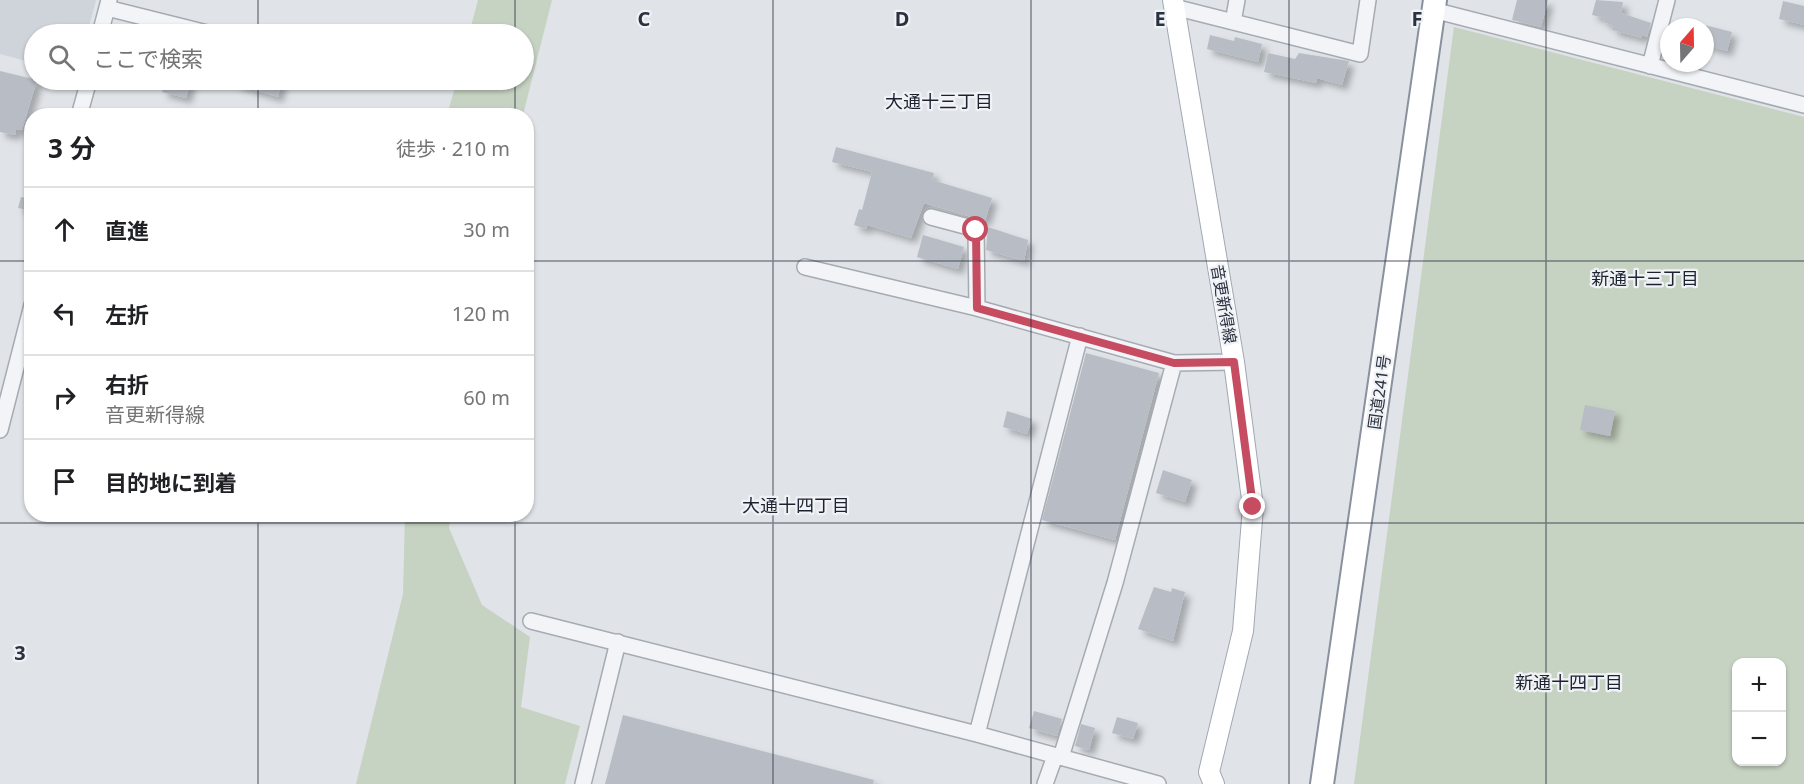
<!DOCTYPE html>
<html lang="ja">
<meta charset="utf-8">
<style>
:root{--surface:#fff;--page:#f6f6f6;--text:#202124;--muted:#757577;--line:#e0e0e0}
body{margin:0;font-family:"Noto Sans","Noto Sans JP",sans-serif;background:var(--page);color:var(--text)}
.controls{position:absolute;right:18px;bottom:18px;display:grid;overflow:hidden;border-radius:12px;box-shadow:0 2px 4px #0004}
.controls button{width:54px;height:54px;display:grid;place-items:center;padding:0;border:0;border-bottom:2px solid var(--line);background:var(--surface);color:var(--text);font:30px sans-serif}
.compass{position:absolute;left:1660px;top:18px;width:54px;height:54px;border-radius:50%;background:var(--surface);box-shadow:0 2px 4px #0004;rotate:20deg}
.stop{position:absolute;width:18px;height:18px;margin:-14px;border:4px solid #c64d61;border-radius:50%;background:#fff}
.stop.end{background:#c64d61;border-color:#fff;box-shadow:0 2px 6px #0008}
.list{margin:0;padding:0;list-style:none}
h2{display:flex;justify-content:space-between;align-items:center;height:78px;margin:0;padding:0 24px;font-size:26px}
h2 small{font-size:20px;font-weight:400;color:var(--muted)}
.list li{display:grid;grid-template-columns:39px 1fr auto;gap:18px;align-items:center;box-sizing:border-box;height:84px;padding:0 24px;border-top:2px solid var(--line)}
.list b{display:block;font-size:22px;white-space:nowrap}
.list p{margin:0;font-size:20px;white-space:nowrap;color:var(--muted)}
.list em{font-size:20px;font-style:normal;color:var(--muted)}
.icon{flex:none;width:33px;height:33px;fill:none;stroke:currentColor;stroke-width:2;stroke-linecap:round;stroke-linejoin:round}
.map{position:relative;flex:none;width:1804px;height:784px;overflow:hidden}
.search{position:absolute;background:var(--surface);box-shadow:0 2px 4px #0004;left:24px;top:24px;width:510px;height:66px;display:flex;align-items:center;gap:15px;box-sizing:border-box;padding:0 21px;border-radius:33px;color:var(--muted);font-size:22px}
.panel{position:absolute;background:var(--surface);box-shadow:0 2px 4px #0004;left:24px;top:108px;width:510px;height:414px;border-radius:24px}
.map>svg:first-child{display:block}
.built{fill:#cfd3da}
.green{fill:#c6d2c2;fill-rule:evenodd}
.building{fill:#b8bdc5;filter:url(#shadow)}
.lines{fill:none;stroke-linecap:round;stroke-linejoin:round}
.minor-casing{stroke:#a6abb2;stroke-width:18}
.major-casing{stroke:#a0a8b3;stroke-width:22}
.highway-casing{stroke:#89919e;stroke-width:26}
.minor{stroke:#f3f4f7;stroke-width:15}
.major{stroke:#fff;stroke-width:20}
.highway{stroke:#fff;stroke-width:22}
.route{stroke:#c64d61;stroke-width:8}
.grid{fill:none;stroke:#2a323f;stroke-width:1.5;stroke-opacity:0.55}
.labels{text-anchor:middle;stroke-width:4.5;stroke-linejoin:round;paint-order:stroke}
.street-label{font-size:16px;fill:#2a323f;stroke:#f0f2f6}
.neighbourhood-label{font-size:18px;fill:#1c2330;stroke:#f0f2f6}
.grid-label{font-size:20px;text-anchor:middle;font-weight:bold;fill:#2a323f;stroke:#f0f2f6;stroke-width:4.5;stroke-linejoin:round;paint-order:stroke}
</style>
<div class="map">
<svg width="1804" height="784" viewBox="0 0 1804 784">
<defs>
<filter id="shadow"><feDropShadow dx="5.5" dy="5.5" stdDeviation="3" flood-color="#0004"/></filter>
</defs>
<rect width="100%" height="100%" fill="#e0e4e8"/>
<path class="built" d="M 0,0 L 96,0 L 87,34 L 34,34 L 34,63 L 0,54 Z"/>
<path class="green" d="M 478,0 L 552,0 L 523,115 L 447,115 L 457,80 L 524,80 L 524,34 L 469,34 Z
M 1454,27 L 1804,117 L 1804,784 L 1354,784 ZM 1736,662 L 1782,662 L 1782,762 L 1736,762 Z
M 405,515 L 451,515 L 449,528 L 482,605 L 530,637 L 521,707 L 580,726 L 565,784 L 356,784 L 403,594 Z"/>
<path class="building" d="M 1517,0 L 1548,0 L 1541,27 L 1512,20 Z
M 1596,0 L 1623,2 L 1621,13 L 1651,23 L 1647,37 L 1642,35 L 1642,38 L 1612,30 L 1613,25 L 1603,22 L 1604,18 L 1592,15 Z
M 1783,1 L 1804,6 L 1804,25 L 1779,19 Z
M 1705,25 L 1732,32 L 1727,51 L 1705,45 Z
M 1210,35 L 1234,41 L 1235,37 L 1262,44 L 1258,62 L 1207,49 Z
M 1268,53 L 1295,59 L 1299,53 L 1349,61 L 1342,85 L 1317,78 L 1316,83 L 1264,72 Z
M 0,71 L 37,80 L 22,130 L 16,129 L 15,135 L 0,132 Z
M 165,80 L 191,80 L 186,98 L 162,92 Z
M 235,80 L 282,80 L 278,97 L 235,84 Z
M 836,147 L 934,173 L 932,180 L 992,198 L 985,221 L 924,203 L 911,238 L 867,225 L 866,229 L 854,225 L 859,209 L 862,210 L 872,172 L 832,162 Z
M 21,197 L 32,199 L 32,211 L 18,208 Z
M 988,227 L 1028,240 L 1024,261 L 986,250 Z
M 923,235 L 964,247 L 958,269 L 917,257 Z
M 1086,353 L 1159,373 L 1115,540 L 1042,520 Z
M 1585,405 L 1615,411 L 1610,436 L 1580,430 Z
M 1007,411 L 1032,419 L 1027,434 L 1003,427 Z
M 1163,470 L 1192,480 L 1185,502 L 1156,493 Z
M 1154,587 L 1171,592 L 1172,588 L 1185,592 L 1173,641 L 1138,629 Z
M 1034,711 L 1062,719 L 1057,736 L 1029,728 Z
M 623,715 L 874,780 L 873,784 L 605,784 Z
M 1117,717 L 1138,723 L 1133,739 L 1112,733 Z
M 1081,724 L 1095,728 L 1089,750 L 1075,746 Z"/>
<g class="lines">
<g class="minor-casing">
<path id="minor" d="M 1174,7 L 1360,54 L 1368,0
M 107,8 L 211,34
M 1433,10 L 1804,105
M 1233,22 L 1237,0
M 100,34 L 109,0
M 1650,66 L 1667,0
M 79,116 L 89,80
M 931,217 L 976,229 L 977,308
M 805,267 L 977,308 L 1174,363 L 1234,362
M 0,430 L 32,305
M 531,621 L 977,734 L 1158,784
M 977,734 L 1080,336
M 1061,757 L 1115,583 L 1174,363
M 583,784 L 618,642
M 1045,784 L 1055,756"/>
</g>
<g class="major-casing">
<path id="major" d="M 1173,0 L 1234,362 L 1253,507 L 1243,631 L 1209,772 L 1214,784"/>
</g>
<g class="highway-casing">
<path id="highway" d="M 1322,784 L 1435,0"/>
</g>
<use href="#minor" class="minor"/>
<use href="#major" class="major"/>
<use href="#highway" class="highway"/>
</g>
<g class="lines">
<path class="route" d="M 976,230 L 977,308 L 1174,363 L 1234,362 L 1253,507"/>
</g>
<path class="grid" d="M 258,0 L 258,34M 515,0 L 515,34M 773,0 L 773,784M 1031,0 L 1031,784M 1289,0 L 1289,784M 1546,0 L 1546,784M 258,80 L 258,116M 515,80 L 515,116M 0,261 L 32,261M 526,261 L 1804,261M 258,514 L 258,784M 515,514 L 515,784M 0,523 L 1804,523"/>
<g class="labels">
<g class="street-label">
<text transform="translate(1224 304) rotate(80)" y="6">音更新得線</text>
<text transform="translate(1379 392) rotate(-82)" y="6">国道241号</text>
</g>
<g class="neighbourhood-label">
<text x="939" y="108">大通十三丁目</text>
<text x="1645" y="285">新通十三丁目</text>
<text x="796" y="512">大通十四丁目</text>
<text x="1569" y="689">新通十四丁目</text>
</g>
</g>
<g class="grid-label">
<text x="644" y="26">C</text>
<text x="902" y="26">D</text>
<text x="1160" y="26">E</text>
<text x="1417" y="26">F</text>
<text x="20" y="660">3</text>
</g>
</svg>
<div class="controls">
<button>+</button>
<button>−</button>
</div>
<svg class="compass" viewBox="-18 -18 36 36"><path d="M0-13l5 13h-10z" fill="#e53935"/><path d="M0 13l5-13h-10z" fill="#757577"/></svg>
<div class="stop" style="left:976px;top:230px"></div>
<div class="stop end" style="left:1253px;top:507px"></div>
<div class="search"><svg class="icon" aria-label="search" viewBox="0 0 24 24"><circle cx="10" cy="10" r="6"/><path d="M15 15l6 6"/></svg>ここで検索</div>
<section class="panel">
<h2>3 分<small>徒歩 · 210 m</small></h2>
<ul class="list">
<li><svg class="icon" aria-label="ahead" viewBox="0 0 24 24"><path d="M12 20V5M6 11l6-6 6 6"/></svg><div><b>直進</b></div><em>30 m</em></li>
<li><svg class="icon" aria-label="left" viewBox="0 0 24 24"><path d="M17 20v-9H6M10 6l-5 5 5 5"/></svg><div><b>左折</b></div><em>120 m</em></li>
<li><svg class="icon" aria-label="right" viewBox="0 0 24 24"><path d="M7 20v-9h11M14 6l5 5-5 5"/></svg><div><b>右折</b><p>音更新得線</p></div><em>60 m</em></li>
<li><svg class="icon" aria-label="arrive" viewBox="0 0 24 24"><path d="M6 21V4h12l-3 4 3 4H6"/></svg><div><b>目的地に到着</b></div></li>
</ul>
</section>
</div>
